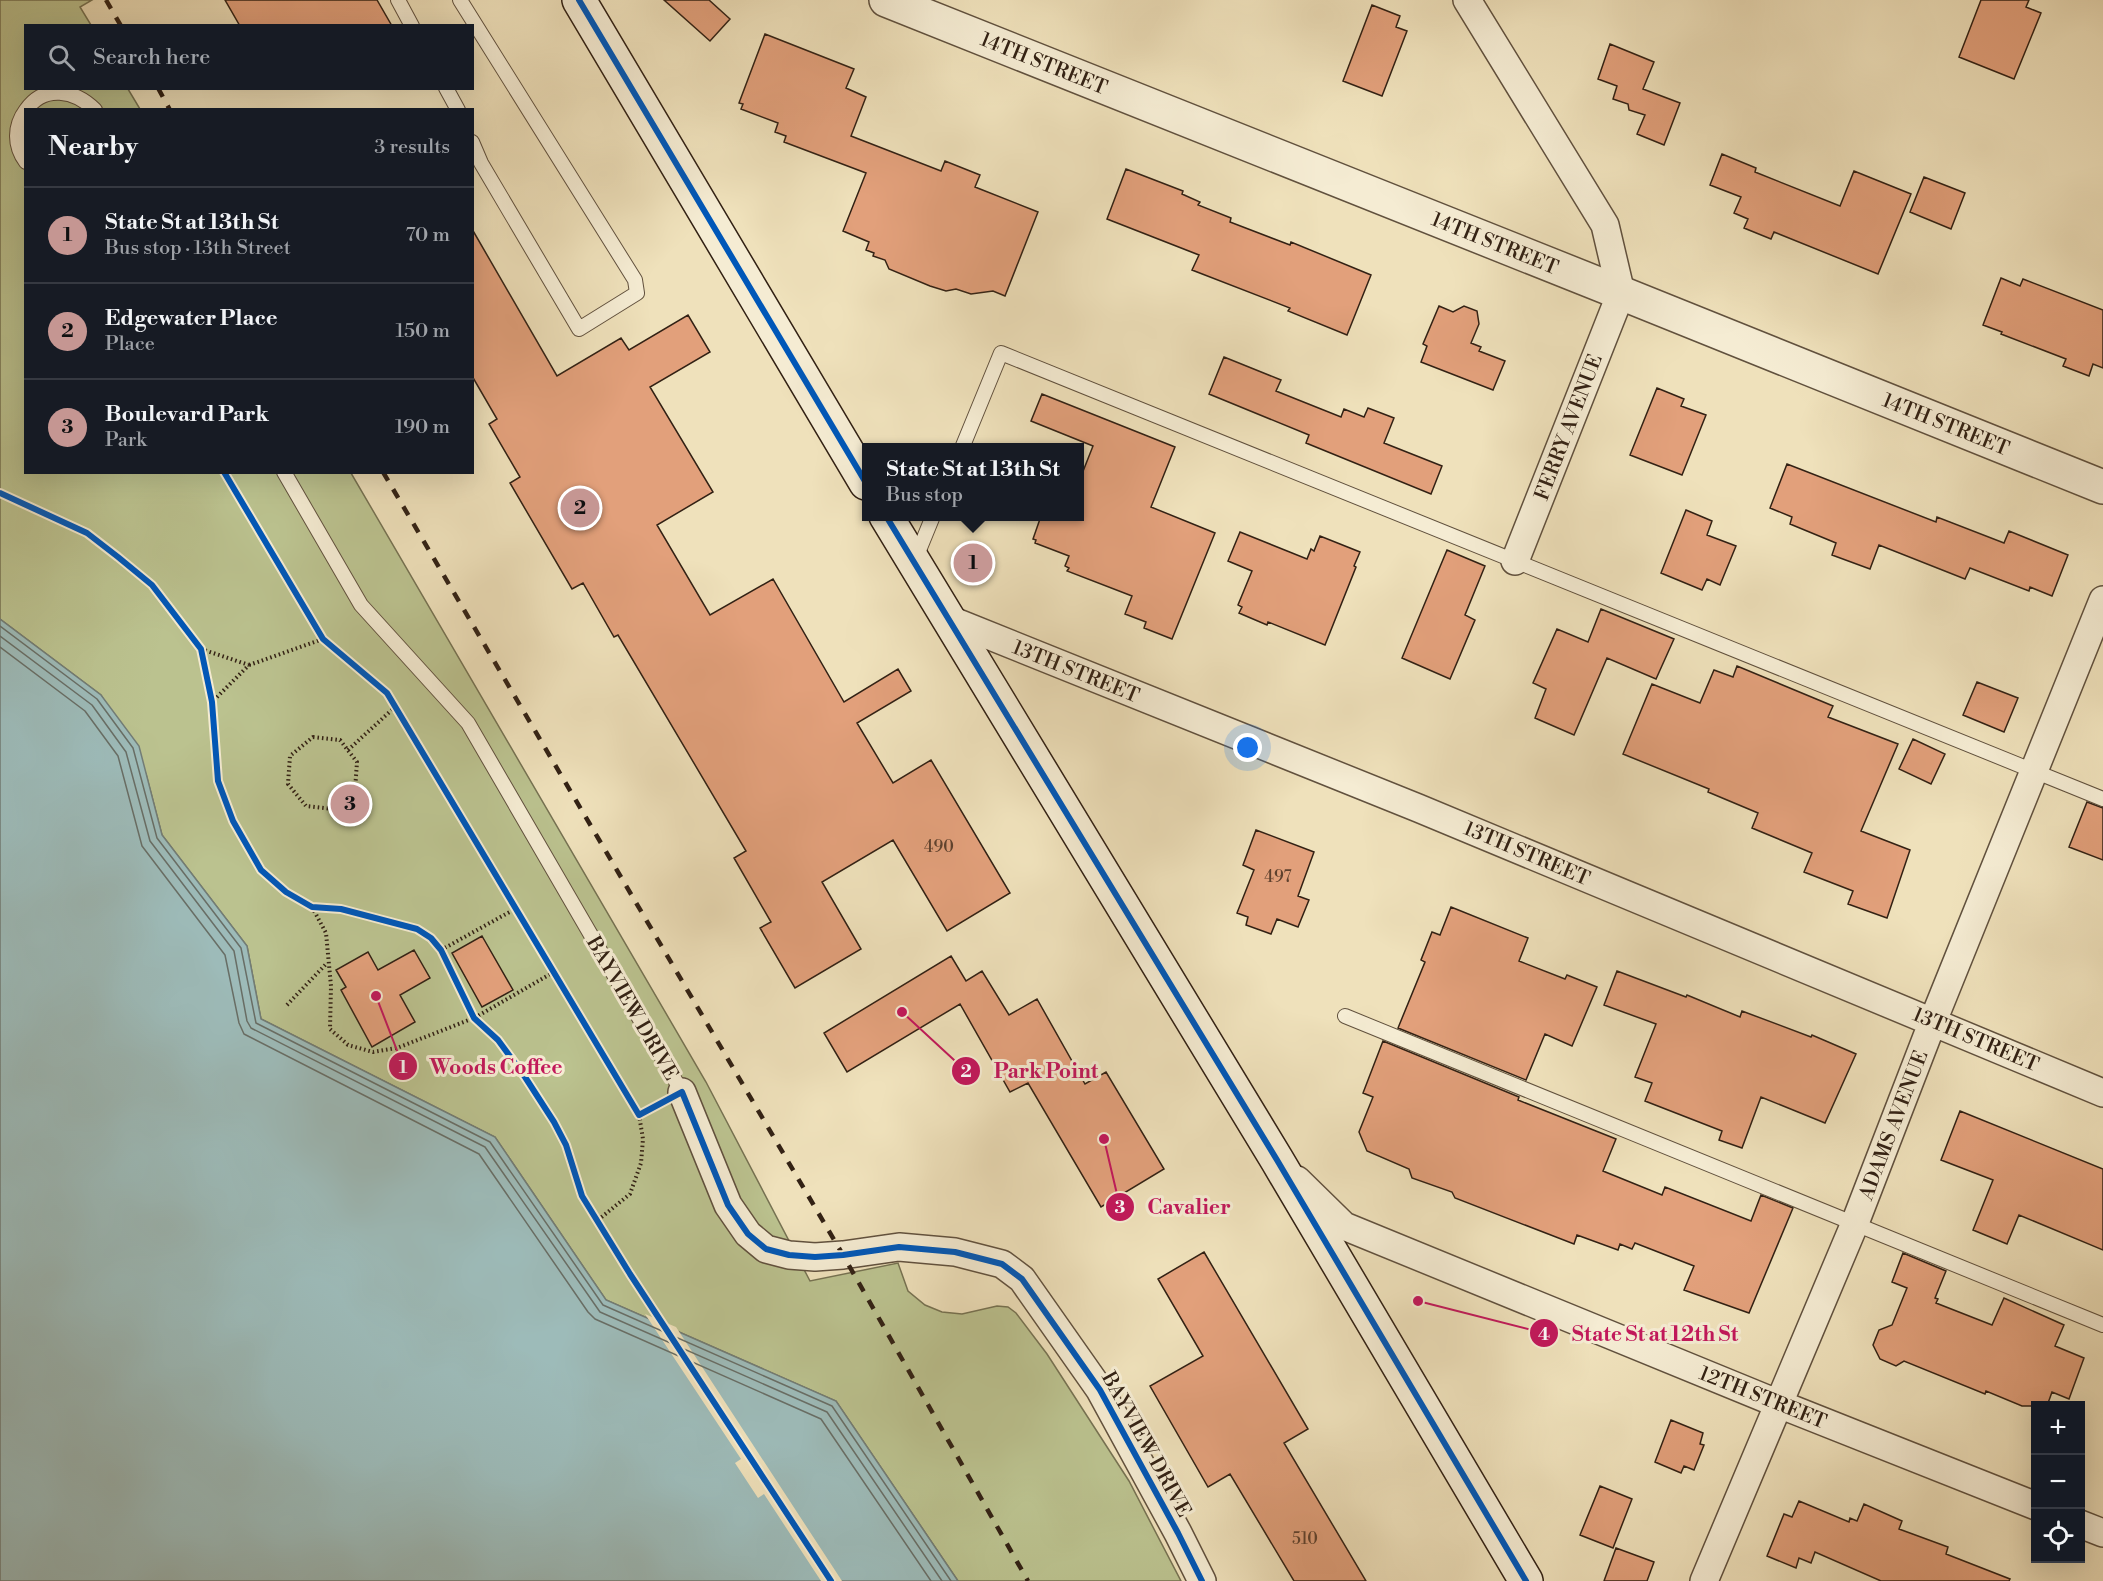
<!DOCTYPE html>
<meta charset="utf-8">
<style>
:root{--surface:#171b24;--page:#20242c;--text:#f1f3f6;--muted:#9ea1a6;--line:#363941;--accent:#c59692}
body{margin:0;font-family:"Libre Bodoni",serif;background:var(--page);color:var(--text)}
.controls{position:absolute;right:18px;bottom:18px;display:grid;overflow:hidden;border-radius:0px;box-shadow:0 6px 24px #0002}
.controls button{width:54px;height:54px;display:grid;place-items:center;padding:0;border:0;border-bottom:2px solid var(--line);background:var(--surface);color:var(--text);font:30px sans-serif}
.you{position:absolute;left:1248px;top:748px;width:21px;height:21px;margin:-15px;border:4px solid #fff;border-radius:50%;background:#1a73e8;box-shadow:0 0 0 9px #1a73e833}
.badge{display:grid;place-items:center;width:39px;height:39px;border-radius:50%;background:var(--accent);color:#111;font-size:20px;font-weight:700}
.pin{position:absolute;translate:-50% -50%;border:3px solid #fff;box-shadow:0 2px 6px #0006}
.popup{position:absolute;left:862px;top:443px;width:222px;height:78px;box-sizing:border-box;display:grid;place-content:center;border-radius:0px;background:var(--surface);filter:drop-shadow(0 2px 4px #0005);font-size:20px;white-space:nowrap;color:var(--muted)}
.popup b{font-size:22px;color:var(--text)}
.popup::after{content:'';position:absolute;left:50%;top:100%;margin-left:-12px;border:12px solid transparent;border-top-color:var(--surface)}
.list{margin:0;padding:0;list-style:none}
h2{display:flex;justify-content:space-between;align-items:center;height:78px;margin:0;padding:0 24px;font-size:26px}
h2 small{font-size:20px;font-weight:400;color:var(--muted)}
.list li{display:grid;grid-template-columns:39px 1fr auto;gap:18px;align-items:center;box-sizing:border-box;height:96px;padding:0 24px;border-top:2px solid var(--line)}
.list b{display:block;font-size:22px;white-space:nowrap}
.list p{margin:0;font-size:20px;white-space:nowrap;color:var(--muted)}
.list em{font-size:20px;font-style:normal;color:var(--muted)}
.icon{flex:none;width:33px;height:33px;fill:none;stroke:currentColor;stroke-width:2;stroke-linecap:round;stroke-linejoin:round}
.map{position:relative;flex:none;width:2103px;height:1581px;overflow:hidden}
.search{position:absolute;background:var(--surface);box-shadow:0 6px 24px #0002;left:24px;top:24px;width:450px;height:66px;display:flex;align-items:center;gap:15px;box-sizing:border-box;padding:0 21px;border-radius:0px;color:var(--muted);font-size:22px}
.panel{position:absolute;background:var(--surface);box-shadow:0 6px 24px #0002;left:24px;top:108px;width:450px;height:366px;border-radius:0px}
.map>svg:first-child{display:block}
.green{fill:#bbc28f;stroke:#767252;stroke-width:1.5}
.water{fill:#9dbbb9;stroke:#727d77;stroke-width:1.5}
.pier{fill:#efe1bb}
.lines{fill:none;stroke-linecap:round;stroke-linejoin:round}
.shore{stroke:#686e66;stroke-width:1.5}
.building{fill:#e2a07b;stroke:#322114;stroke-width:1.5}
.service-casing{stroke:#61513e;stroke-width:16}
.minor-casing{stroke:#61513e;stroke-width:30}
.tertiary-casing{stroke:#61513e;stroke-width:36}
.secondary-casing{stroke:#322114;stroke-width:36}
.path{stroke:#322114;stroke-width:4;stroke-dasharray:1.5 3;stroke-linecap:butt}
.service{stroke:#f5ecd3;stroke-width:14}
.minor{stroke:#f5ecd3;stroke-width:27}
.tertiary{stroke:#f5ecd3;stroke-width:33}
.secondary{stroke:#f5ecd3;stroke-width:33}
.rail{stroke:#322114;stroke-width:4.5;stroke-dasharray:10 10;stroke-linecap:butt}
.cycleway-casing{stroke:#f5ecd3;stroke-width:10}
.cycleway{stroke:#0057b8;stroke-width:6}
.labels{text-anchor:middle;stroke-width:6;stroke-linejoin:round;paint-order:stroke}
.number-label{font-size:16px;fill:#5e412e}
.street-label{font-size:20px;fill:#322114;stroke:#f5ecd3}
.leader{fill:none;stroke:#c2185b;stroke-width:2}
.callout-dot{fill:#c2185b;stroke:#f5ecd3;stroke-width:2}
.mark-label{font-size:18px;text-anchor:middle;font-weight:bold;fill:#fff}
.callout-label{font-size:21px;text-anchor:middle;font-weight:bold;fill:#c2185b;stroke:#f5ecd3;stroke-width:6;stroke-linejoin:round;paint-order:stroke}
</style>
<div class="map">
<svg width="2103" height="1581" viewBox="0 0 2103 1581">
<rect width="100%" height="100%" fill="#efe1bb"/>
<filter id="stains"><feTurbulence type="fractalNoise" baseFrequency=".00333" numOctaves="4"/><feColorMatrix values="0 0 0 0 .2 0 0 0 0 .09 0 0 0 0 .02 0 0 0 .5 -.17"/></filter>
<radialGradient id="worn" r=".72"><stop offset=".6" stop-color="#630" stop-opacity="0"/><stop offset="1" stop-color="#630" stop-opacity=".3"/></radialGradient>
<path class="green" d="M 0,0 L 92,0 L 80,7 L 91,25 L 26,26 L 26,88 L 128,89 L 140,109 L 26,110 L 26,472 L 351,473 L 706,1082 L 810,1281 L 898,1263 L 908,1291 L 925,1305 L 942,1312 L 962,1314 L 997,1306 L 1008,1307 L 1016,1313 L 1047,1354 L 1129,1481 L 1181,1581 L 958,1581 L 836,1401 L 606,1300 L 495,1137 L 261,1019 L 247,946 L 162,835 L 146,774 L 101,695 L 0,619 Z"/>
<path class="water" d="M 0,619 L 101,695 L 139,746 L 162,835 L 247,946 L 261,1019 L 495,1137 L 606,1300 L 836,1401 L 958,1581 L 0,1581 Z"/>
<path class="pier" d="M 645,1314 L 676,1327 L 842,1581 L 821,1581 L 764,1494 L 758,1498 L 735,1463 L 741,1459 Z"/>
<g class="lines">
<path class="shore" d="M 0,626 L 97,699 L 133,748 L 157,838 L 241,948 L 256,1023 L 490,1142 L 603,1305 L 832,1406 L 951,1581
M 0,636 L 92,705 L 126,752 L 150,841 L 234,951 L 247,1021 L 251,1028 L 485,1147 L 600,1312 L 827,1412 L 942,1581
M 0,647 L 85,711 L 118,756 L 142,846 L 225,955 L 239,1023 L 244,1034 L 479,1154 L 588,1312 L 595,1319 L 821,1419 L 931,1581"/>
</g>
<path class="building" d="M 225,0 L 377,0 L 392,26 L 240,26 Z
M 664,0 L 709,0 L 730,19 L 710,41 Z
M 1981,0 L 2029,0 L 2026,7 L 2041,13 L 2014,79 L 1959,57 Z
M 1372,5 L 1400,16 L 1396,27 L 1407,31 L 1382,96 L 1343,81 Z
M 765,34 L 854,69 L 846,88 L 866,97 L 851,136 L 941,171 L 945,161 L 980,175 L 975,187 L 1038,212 L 1005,296 L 993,291 L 971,294 L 956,289 L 946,291 L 930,286 L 889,269 L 885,260 L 873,256 L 874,253 L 866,250 L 869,242 L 843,231 L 866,173 L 784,142 L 786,136 L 775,132 L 778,123 L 741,109 L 743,104 L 739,103 Z
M 1610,44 L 1654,62 L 1643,89 L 1680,103 L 1664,145 L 1637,134 L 1645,115 L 1629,110 L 1628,104 L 1613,99 L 1617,86 L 1598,79 Z
M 1722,154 L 1756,168 L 1755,172 L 1840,206 L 1854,171 L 1911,194 L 1878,274 L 1774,232 L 1771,239 L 1744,228 L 1748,219 L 1734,213 L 1741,197 L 1710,185 Z
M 1126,169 L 1183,191 L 1182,194 L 1200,202 L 1198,205 L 1231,218 L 1230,222 L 1290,245 L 1291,242 L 1371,275 L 1347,335 L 1288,311 L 1290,308 L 1192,270 L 1199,255 L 1107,219 Z
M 1924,177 L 1965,193 L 1951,229 L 1910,212 Z
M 472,229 L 557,376 L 621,338 L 629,350 L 688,315 L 710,352 L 650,387 L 713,492 L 657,525 L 710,615 L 773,579 L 844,702 L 898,669 L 911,691 L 857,723 L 893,783 L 931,760 L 1010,893 L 947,931 L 893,840 L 822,882 L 861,949 L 795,988 L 760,928 L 771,922 L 734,858 L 746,851 L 618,635 L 614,637 L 583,583 L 572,589 L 510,483 L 520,477 L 489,424 L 497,419 L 472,376 Z
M 2001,278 L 2020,286 L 2023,279 L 2103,310 L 2103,368 L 2093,364 L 2089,376 L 2063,366 L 2066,359 L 2001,334 L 2002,332 L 1983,325 Z
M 1439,306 L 1453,312 L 1464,306 L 1477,311 L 1479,324 L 1471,343 L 1481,347 L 1479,351 L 1505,361 L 1493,390 L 1421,362 L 1427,346 L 1423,344 Z
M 1224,357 L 1281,380 L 1276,391 L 1341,417 L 1344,409 L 1364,417 L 1368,408 L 1394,418 L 1384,443 L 1442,466 L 1431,494 L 1306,443 L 1309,435 L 1209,394 Z
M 1657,388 L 1684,399 L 1681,406 L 1706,415 L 1682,475 L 1630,455 Z
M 1042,394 L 1175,447 L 1151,507 L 1215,533 L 1172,639 L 1144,628 L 1146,622 L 1125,614 L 1132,596 L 1067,571 L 1069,568 L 1065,566 L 1069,556 L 1035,543 L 1036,540 L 1033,539 L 1041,516 L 1080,516 L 1080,479 L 1093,446 L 1031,421 Z
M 1787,464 L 1936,522 L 1937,517 L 2004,543 L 2009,531 L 2068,555 L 2052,596 L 2030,587 L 2029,591 L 1970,568 L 1965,579 L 1879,545 L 1870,569 L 1832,555 L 1836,543 L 1790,524 L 1792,517 L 1770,508 Z
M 1686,510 L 1712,521 L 1707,535 L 1736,546 L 1720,585 L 1707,579 L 1702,590 L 1661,573 Z
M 1240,532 L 1307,559 L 1311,549 L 1314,551 L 1320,536 L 1360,552 L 1354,566 L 1356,567 L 1325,645 L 1268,622 L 1267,625 L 1239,613 L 1242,607 L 1238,605 L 1252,571 L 1228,561 Z
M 1447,550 L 1485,566 L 1465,615 L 1475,620 L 1450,679 L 1402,658 Z
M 1601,609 L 1674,639 L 1656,679 L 1607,658 L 1574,735 L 1535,718 L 1546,689 L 1533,683 L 1557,629 L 1588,642 Z
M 1737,666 L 1833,706 L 1828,717 L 1898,744 L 1861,831 L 1910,850 L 1887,918 L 1848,904 L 1853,891 L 1804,872 L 1812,853 L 1752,828 L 1758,813 L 1708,792 L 1709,789 L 1623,754 L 1652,684 L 1700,703 L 1714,670 L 1733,677 Z
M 1977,682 L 2018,698 L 2004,732 L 1963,715 Z
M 1913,739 L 1945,754 L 1931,784 L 1899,769 Z
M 2087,802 L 2103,808 L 2103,860 L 2069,847 Z
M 1256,830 L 1314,852 L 1298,896 L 1309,900 L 1298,927 L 1277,919 L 1271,934 L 1246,925 L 1248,917 L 1237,913 L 1254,870 L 1243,865 Z
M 1451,907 L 1528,938 L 1519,961 L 1565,979 L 1567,975 L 1597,987 L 1572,1046 L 1545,1034 L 1526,1080 L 1398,1028 L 1425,962 L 1421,960 L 1432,932 L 1440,935 Z
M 482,936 L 513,990 L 482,1007 L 452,953 Z
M 414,950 L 430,978 L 400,995 L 415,1022 L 372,1047 L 341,990 L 346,987 L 336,970 L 368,952 L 378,970 Z
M 951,956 L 966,981 L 982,971 L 1009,1015 L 1037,999 L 1085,1084 L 1106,1072 L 1164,1169 L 1101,1207 L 1028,1083 L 1010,1092 L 960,1004 L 847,1072 L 824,1033 Z
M 1617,971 L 1686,997 L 1687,995 L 1740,1017 L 1742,1011 L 1811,1037 L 1812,1035 L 1856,1054 L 1825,1123 L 1761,1097 L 1742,1148 L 1719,1140 L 1722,1131 L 1645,1101 L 1652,1083 L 1635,1077 L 1656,1024 L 1604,1005 Z
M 1383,1041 L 1519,1097 L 1518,1100 L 1616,1139 L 1603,1171 L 1662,1195 L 1665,1187 L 1751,1221 L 1761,1195 L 1793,1208 L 1749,1313 L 1684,1290 L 1694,1266 L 1635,1243 L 1632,1249 L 1620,1244 L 1618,1250 L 1577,1235 L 1574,1244 L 1455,1198 L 1452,1192 L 1412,1178 L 1409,1169 L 1367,1151 L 1359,1132 L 1373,1097 L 1363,1093 Z
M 1960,1111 L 2103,1169 L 2103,1250 L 2019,1215 L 2007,1244 L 1973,1230 L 1993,1180 L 1941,1160 Z
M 1204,1252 L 1308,1429 L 1284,1443 L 1366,1581 L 1294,1581 L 1230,1474 L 1208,1487 L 1150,1386 L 1203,1356 L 1158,1279 Z
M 1903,1253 L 1946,1271 L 1935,1298 L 1938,1299 L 1936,1303 L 1992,1325 L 2004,1298 L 2064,1325 L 2055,1346 L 2084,1358 L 2069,1399 L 2052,1392 L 2047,1406 L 2022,1406 L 1986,1391 L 1985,1394 L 1904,1361 L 1896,1366 L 1880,1359 L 1873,1345 L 1879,1330 L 1892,1325 L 1907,1288 L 1892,1282 Z
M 1671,1420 L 1703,1433 L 1700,1444 L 1704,1445 L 1694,1470 L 1684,1466 L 1681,1473 L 1655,1462 Z
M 1600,1486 L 1632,1499 L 1613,1548 L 1580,1535 Z
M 1799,1501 L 1849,1522 L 1850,1518 L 1857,1521 L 1864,1504 L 1902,1521 L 1899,1529 L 1948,1547 L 1946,1554 L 2010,1579 L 2009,1581 L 1881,1581 L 1815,1552 L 1811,1563 L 1799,1558 L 1796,1568 L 1767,1556 L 1784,1514 L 1792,1517 Z
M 1616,1548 L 1654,1562 L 1647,1581 L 1604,1581 Z"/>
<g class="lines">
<g class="service-casing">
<path id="service" d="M 398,0 L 412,26
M 460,0 L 635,280 L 637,293 L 579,329 L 481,163 L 472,142
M 446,88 L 458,110
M 26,110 C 44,84 75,90 95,110
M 26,110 C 14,126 14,146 26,162
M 962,448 L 1001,353 L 2103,799
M 284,472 L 361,605 L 468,723 L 682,1092
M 915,560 L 933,516
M 1345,1016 L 2103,1325"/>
</g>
<g class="minor-casing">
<path id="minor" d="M 1467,0 L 1605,225 L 1621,293 L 1515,561
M 948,619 L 1418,808 L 2103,1093
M 682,1092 L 728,1205 L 748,1234 L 766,1249 L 789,1255 L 815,1257 L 843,1255 L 899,1247 L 955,1252 L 1002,1264 L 1022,1279 L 1100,1390 L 1178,1533 L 1202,1581
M 1297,1180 L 1344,1226 L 1779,1404 L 2036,1506
M 2080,1524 L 2103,1533
M 1704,1581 L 1855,1223 L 1933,1021 L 2103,600"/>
</g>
<g class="tertiary-casing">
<path id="tertiary" d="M 886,0 L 1621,293 L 2103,487"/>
</g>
<g class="secondary-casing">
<path id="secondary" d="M 579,0 L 866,483
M 886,516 L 1277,1160 L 1526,1581"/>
</g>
<path class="path" d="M 201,649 L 249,665 L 212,702
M 249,665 L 323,639
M 313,737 L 340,740 L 357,762 L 355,790 L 333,809 L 306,806 L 288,784 L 290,756 Z
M 348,750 L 395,707
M 312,907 L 326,933 L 331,986 L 330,1029 L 348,1045 L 373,1052 L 397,1048 L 474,1018 L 552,973
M 441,950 L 515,909
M 287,1005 L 327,963
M 598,1220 L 630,1194 L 641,1163 L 643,1139 L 639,1115"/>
<use href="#service" class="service"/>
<use href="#minor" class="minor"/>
<use href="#tertiary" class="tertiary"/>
<use href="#secondary" class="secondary"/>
<path class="rail" d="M 106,0 L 121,26
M 158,88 L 170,110
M 383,472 L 843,1255 L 1028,1581"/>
<g class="cycleway-casing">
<path id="cycleway" d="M 579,0 L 866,483
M 224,472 L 323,639 L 387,693 L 639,1115 L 682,1092 L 728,1205 L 748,1234 L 766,1249 L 789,1255 L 815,1257 L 843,1255 L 899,1247 L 955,1252 L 1002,1264 L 1022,1279 L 1100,1390 L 1178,1533 L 1202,1581
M 0,493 L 87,533 L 118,557 L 152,585 L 201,649 L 212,702 L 218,781 L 233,821 L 261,870 L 286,892 L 312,907 L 341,909 L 417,929 L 431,938 L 441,950 L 474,1018 L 498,1040 L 525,1077 L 554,1122 L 566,1145 L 582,1196 L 630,1274 L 831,1581
M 886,516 L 1277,1160 L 1526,1581"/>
</g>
<use href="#cycleway" class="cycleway"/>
</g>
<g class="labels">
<g class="number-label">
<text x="939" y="852">490</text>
<text x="1278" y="882">497</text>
<text x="1305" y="1544">510</text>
</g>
<g class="street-label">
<text transform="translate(1044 63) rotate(22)" y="7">14TH STREET</text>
<text transform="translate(1495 243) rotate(22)" y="7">14TH STREET</text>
<text transform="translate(1946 424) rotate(22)" y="7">14TH STREET</text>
<text transform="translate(1568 427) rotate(-69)" y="7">FERRY AVENUE</text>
<text transform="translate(1076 671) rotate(22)" y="7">13TH STREET</text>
<text transform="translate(1527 853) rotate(23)" y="7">13TH STREET</text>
<text transform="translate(633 1008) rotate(60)" y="7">BAYVIEW DRIVE</text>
<text transform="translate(1976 1039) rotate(23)" y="7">13TH STREET</text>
<text transform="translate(1893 1125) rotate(-69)" y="7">ADAMS AVENUE</text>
<text transform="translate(1763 1397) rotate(22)" y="7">12TH STREET</text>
<text transform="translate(1147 1444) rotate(61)" y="7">BAYVIEW DRIVE</text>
</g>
</g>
<path class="leader" d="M376 996L403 1066M902 1012L966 1071M1104 1139L1120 1207M1418 1301L1544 1333"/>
<g class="callout-dot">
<circle cx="376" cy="996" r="6"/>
<circle cx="902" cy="1012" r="6"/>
<circle cx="1104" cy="1139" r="6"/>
<circle cx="1418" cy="1301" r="6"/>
<circle cx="403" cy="1066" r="15"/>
<circle cx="966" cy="1071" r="15"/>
<circle cx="1120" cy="1207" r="15"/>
<circle cx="1544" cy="1333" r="15"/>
</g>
<g class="mark-label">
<text x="403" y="1073">1</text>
<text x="966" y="1077">2</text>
<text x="1120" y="1213">3</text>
<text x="1544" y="1340">4</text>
</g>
<g class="callout-label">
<text x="496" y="1074">Woods Coffee</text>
<text x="1046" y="1078">Park Point</text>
<text x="1189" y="1214">Cavalier</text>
<text x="1655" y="1341">State St at 12th St</text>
</g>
<rect width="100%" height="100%" filter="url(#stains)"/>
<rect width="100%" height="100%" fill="url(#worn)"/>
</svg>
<div class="controls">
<button>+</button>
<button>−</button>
<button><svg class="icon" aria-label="locate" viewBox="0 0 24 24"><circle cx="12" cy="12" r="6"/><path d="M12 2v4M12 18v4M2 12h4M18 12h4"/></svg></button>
</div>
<div class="you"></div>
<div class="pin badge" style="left:973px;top:563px">1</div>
<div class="popup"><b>State St at 13th St</b>Bus stop</div>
<div class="pin badge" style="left:580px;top:508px">2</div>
<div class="pin badge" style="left:350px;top:804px">3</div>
<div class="search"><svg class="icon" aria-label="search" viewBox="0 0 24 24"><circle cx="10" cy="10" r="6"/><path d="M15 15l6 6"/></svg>Search here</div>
<section class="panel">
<h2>Nearby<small>3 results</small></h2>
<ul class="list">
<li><span class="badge">1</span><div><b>State St at 13th St</b><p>Bus stop · 13th Street</p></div><em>70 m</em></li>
<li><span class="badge">2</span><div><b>Edgewater Place</b><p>Place</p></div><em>150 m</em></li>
<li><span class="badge">3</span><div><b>Boulevard Park</b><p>Park</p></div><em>190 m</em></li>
</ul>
</section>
</div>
